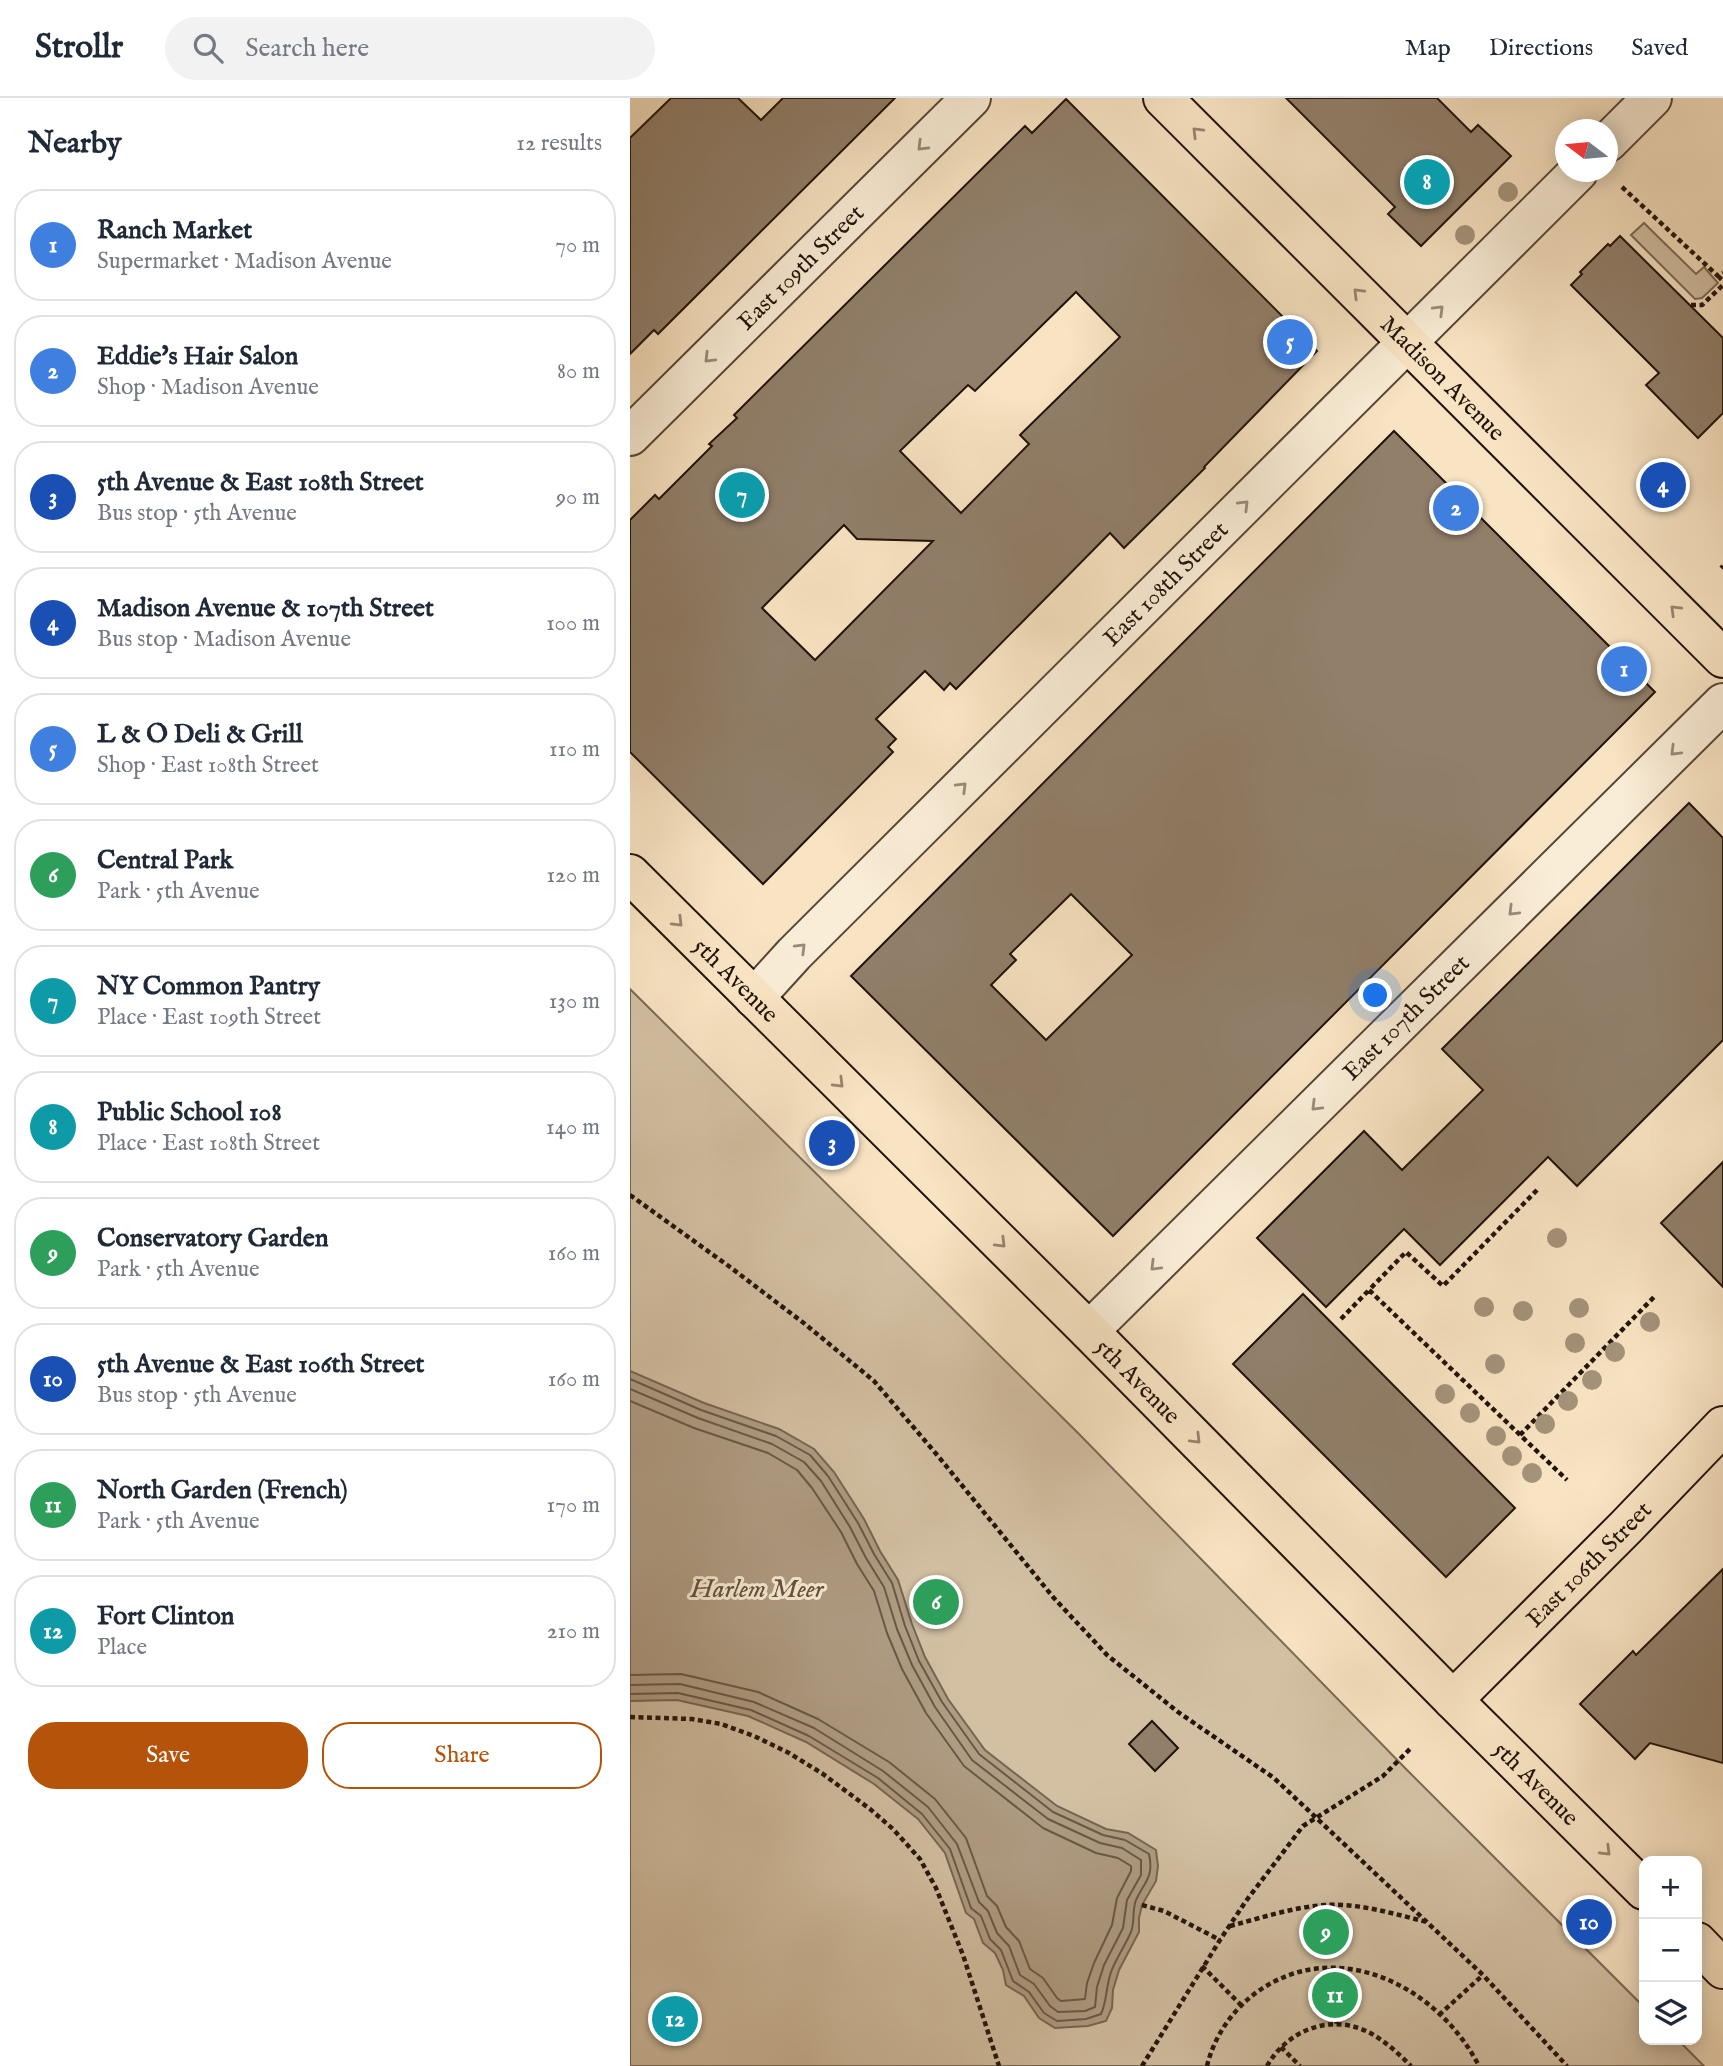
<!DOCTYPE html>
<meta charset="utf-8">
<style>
:root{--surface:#fff;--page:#f2f2f3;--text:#1f2937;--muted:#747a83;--line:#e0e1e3;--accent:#b45309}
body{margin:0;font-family:"IM FELL English",serif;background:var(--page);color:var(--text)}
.controls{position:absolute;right:21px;bottom:21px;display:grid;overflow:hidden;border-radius:14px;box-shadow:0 4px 18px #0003}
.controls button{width:63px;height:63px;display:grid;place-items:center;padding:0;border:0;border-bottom:2px solid var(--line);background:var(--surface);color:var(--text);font:35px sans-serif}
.compass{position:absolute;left:925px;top:21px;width:63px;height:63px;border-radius:50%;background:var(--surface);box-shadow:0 4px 18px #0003;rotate:286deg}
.you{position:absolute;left:746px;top:898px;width:24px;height:24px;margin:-18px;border:5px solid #fff;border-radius:50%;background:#1a73e8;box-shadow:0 0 0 10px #1a73e833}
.badge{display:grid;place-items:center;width:46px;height:46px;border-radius:50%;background:var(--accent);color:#fff;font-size:23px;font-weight:700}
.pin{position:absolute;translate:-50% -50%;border:4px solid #fff;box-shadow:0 2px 7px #0006}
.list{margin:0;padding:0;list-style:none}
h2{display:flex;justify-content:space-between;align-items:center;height:91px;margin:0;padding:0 28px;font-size:30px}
h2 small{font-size:23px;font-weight:400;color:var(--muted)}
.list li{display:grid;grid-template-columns:46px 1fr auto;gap:21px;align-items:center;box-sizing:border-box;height:112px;margin:0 14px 14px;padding:0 14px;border:2px solid var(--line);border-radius:28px}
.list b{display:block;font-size:26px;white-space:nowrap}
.list p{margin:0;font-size:23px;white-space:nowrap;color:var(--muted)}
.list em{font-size:23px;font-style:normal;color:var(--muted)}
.actions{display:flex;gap:14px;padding:21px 28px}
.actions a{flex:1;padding:16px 0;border:2px solid var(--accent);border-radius:28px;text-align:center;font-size:24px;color:var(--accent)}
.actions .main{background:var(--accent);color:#fff}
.icon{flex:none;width:38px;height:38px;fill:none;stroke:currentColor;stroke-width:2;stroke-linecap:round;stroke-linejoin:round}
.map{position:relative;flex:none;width:1093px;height:1968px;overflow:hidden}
header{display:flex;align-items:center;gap:42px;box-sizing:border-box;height:98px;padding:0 35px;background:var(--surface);border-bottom:2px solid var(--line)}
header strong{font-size:33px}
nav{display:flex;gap:38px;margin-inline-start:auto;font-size:24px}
.search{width:490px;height:63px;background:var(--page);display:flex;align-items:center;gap:18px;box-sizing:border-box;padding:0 24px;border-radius:38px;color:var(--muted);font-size:26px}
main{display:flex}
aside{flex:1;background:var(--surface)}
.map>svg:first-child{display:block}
.green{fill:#d3c0a3;stroke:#7a6a56;stroke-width:2}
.water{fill:#af9c83;stroke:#766553;stroke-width:2}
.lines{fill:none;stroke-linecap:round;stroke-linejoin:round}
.shore{stroke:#685846;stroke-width:2}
.building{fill:#917f6a;stroke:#21130a;stroke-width:2;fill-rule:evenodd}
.minor-casing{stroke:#574738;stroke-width:42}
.major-casing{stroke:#21130a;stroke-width:42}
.path{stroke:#21130a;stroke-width:4.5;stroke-dasharray:5 3.5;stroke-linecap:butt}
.minor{stroke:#faedd7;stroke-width:38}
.major{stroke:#f8e3c2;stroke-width:38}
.tree{fill:#a4927a}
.oneway{stroke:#97856f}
.oneway2{stroke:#988b7b}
.labels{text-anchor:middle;stroke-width:6;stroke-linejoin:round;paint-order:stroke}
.street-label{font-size:24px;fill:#21130a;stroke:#faedd7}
.water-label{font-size:26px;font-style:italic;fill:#615140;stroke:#faedd7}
</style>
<header>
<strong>Strollr</strong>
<div class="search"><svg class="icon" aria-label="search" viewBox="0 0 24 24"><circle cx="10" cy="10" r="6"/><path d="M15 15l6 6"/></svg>Search here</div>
<nav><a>Map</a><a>Directions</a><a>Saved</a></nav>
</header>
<main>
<aside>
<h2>Nearby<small>12 results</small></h2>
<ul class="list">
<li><span class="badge" style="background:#3f7fe0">1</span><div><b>Ranch Market</b><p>Supermarket · Madison Avenue</p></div><em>70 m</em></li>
<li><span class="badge" style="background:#3f7fe0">2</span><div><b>Eddie's Hair Salon</b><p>Shop · Madison Avenue</p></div><em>80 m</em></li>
<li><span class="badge" style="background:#1a4fb4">3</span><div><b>5th Avenue &amp; East 108th Street</b><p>Bus stop · 5th Avenue</p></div><em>90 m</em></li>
<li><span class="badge" style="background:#1a4fb4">4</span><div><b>Madison Avenue &amp; 107th Street</b><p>Bus stop · Madison Avenue</p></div><em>100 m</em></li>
<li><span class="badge" style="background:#3f7fe0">5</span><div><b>L &amp; O Deli &amp; Grill</b><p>Shop · East 108th Street</p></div><em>110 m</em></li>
<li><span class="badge" style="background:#2e9e5b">6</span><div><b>Central Park</b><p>Park · 5th Avenue</p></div><em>120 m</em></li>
<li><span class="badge" style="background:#0f9aa8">7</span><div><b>NY Common Pantry</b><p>Place · East 109th Street</p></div><em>130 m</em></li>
<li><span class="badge" style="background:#0f9aa8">8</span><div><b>Public School 108</b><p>Place · East 108th Street</p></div><em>140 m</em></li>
<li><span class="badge" style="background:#2e9e5b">9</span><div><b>Conservatory Garden</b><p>Park · 5th Avenue</p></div><em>160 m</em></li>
<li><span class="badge" style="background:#1a4fb4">10</span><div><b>5th Avenue &amp; East 106th Street</b><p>Bus stop · 5th Avenue</p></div><em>160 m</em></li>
<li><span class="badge" style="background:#2e9e5b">11</span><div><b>North Garden (French)</b><p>Park · 5th Avenue</p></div><em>170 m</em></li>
<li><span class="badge" style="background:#0f9aa8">12</span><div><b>Fort Clinton</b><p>Place</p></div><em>210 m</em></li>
</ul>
<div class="actions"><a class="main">Save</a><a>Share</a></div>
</aside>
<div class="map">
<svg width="1093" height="1968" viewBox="0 0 1093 1968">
<rect width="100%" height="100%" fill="#f8e3c2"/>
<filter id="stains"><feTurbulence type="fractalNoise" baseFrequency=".00286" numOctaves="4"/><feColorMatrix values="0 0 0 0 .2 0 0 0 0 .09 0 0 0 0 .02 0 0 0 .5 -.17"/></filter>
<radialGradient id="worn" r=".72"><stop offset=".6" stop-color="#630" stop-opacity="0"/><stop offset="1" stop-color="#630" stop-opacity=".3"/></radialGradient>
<path class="green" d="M 1014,125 L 1066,176 L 1074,169 L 1088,185 L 1072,200 L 1065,201 L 1001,137 Z
M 0,891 L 449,1336 L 776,1671 L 1014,1909 L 1014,1942 L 1048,1942 L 1074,1968 L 0,1968 Z"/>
<path class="water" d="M 0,1273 L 74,1305 L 149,1331 L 184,1351 L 204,1374 L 234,1421 L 250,1453 L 268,1482 L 282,1526 L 295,1559 L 318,1601 L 355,1652 L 427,1708 L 476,1731 L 498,1735 L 526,1752 L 528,1768 L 526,1783 L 512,1807 L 509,1820 L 509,1834 L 489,1872 L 483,1892 L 482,1910 L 476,1923 L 458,1928 L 425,1930 L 409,1920 L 394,1898 L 376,1887 L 373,1872 L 365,1855 L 353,1845 L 344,1821 L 336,1815 L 315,1755 L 288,1721 L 244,1686 L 176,1644 L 118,1618 L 47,1602 L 0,1603 Z"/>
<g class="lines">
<path class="shore" d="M 0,1281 L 71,1312 L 146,1338 L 180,1357 L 198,1378 L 228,1425 L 244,1456 L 262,1485 L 275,1528 L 289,1563 L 312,1604 L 349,1656 L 423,1714 L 473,1737 L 495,1742 L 519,1756 C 524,1779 515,1783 506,1802 C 502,1812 505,1824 501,1834 C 495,1848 486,1860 481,1874 C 476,1888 477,1903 471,1916 L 456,1921 L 427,1923 L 414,1915 L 399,1894 L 383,1883 L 371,1852 L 360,1841 L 351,1818 L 341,1810 L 320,1751 L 292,1716 L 248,1680 L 179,1638 L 121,1612 L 48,1595 L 0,1596
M 0,1291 L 68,1320 L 142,1346 L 174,1364 L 191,1383 L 220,1429 L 236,1460 L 254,1489 L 267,1531 L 282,1567 L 305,1609 L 342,1662 L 418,1721 L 470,1745 L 492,1750 L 511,1762 L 511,1777 L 497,1802 L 493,1830 L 474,1867 L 467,1889 L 465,1909 L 455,1913 L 428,1914 L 420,1908 L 404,1886 L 390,1877 L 379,1848 L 367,1835 L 358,1813 L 349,1804 L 327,1746 L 298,1709 L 253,1673 L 184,1630 L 124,1604 L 50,1586 L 0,1587
M 0,1303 L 64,1330 L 138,1355 L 167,1372 L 182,1390 L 211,1434 L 227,1466 L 244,1493 L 257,1535 L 272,1571 L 296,1615 L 334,1668 L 413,1730 L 466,1755 L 488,1760 L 501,1768 L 501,1773 L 487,1800 L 482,1827 L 464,1865 L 457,1885 L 455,1901 L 431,1903 L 427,1900 L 413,1880 L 400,1871 L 389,1843 L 376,1829 L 367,1808 L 357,1798 L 336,1740 L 305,1701 L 259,1664 L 188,1621 L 128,1594 L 51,1576 L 0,1577"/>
</g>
<path class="building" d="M 41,0 L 108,0 L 131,22 L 153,0 L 265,0 L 28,236 L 24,232 L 0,256 L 0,40 Z
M 656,0 L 807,0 L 841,34 L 848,27 L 881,58 L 791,148 L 758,116 L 765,109 Z
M 436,1 L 687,253 L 574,369 L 575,370 L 494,450 L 480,435 L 326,591 L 320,585 L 314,592 L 295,573 L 246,621 L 266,641 L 258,649 L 263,654 L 133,786 L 0,654 L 0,422 L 25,397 L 29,401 L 82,348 L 79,346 L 107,320 L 104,317 L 395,28 L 402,35 ZM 446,194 L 490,239 L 390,337 L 399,346 L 331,415 L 270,353 L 338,287 L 345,293 ZM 214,427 L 227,441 L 303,443 L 185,562 L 132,510 Z
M 990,138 L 1093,240 L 1093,315 L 1068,340 L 1016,287 L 1029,275 L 941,187 L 952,176 L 950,174 L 978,146 L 980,148 Z
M 764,333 L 1025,594 L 483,1138 L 221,878 ZM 441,796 L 502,857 L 416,942 L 361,887 L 386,862 L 380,856 Z
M 1059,705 L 1093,740 L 1093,942 L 947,1088 L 918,1059 L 810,1167 L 774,1131 L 696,1209 L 627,1140 L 734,1033 L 772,1072 L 853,992 L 812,951 Z
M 1093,1064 L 1093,1189 L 1031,1125 Z
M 673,1196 L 885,1410 L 816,1479 L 603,1266 Z
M 1093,1471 L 1093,1665 L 1020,1645 L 1005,1661 L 950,1606 L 1003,1553 L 1006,1557 Z
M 522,1623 L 548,1650 L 525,1673 L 499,1646 Z"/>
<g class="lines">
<g class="minor-casing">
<g id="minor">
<path d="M 978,44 L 1022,0"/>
<path id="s1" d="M 0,338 L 341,0"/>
<path id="s2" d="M 124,900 L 164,856 L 948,74"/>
<path id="s3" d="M 459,1233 L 1093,605"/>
</g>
</g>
<g class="major-casing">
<g id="major">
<path id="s4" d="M 533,0 L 1093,560"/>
<path id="s5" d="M 0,776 L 459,1233 L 823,1602 L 1014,1792"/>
<path id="s6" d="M 823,1602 L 996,1429 L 1093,1328"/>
<path d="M 1067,1844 L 1093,1871"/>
</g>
</g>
<path class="path" d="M 992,89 L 1088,178 L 1093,175
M 1088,178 L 1093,183
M 1061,207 L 1072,207 L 1093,187
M 1091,470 L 1093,468
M 907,1092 L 813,1188 L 776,1154 L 739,1192 L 937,1382
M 0,1097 L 100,1169 L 175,1226 L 244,1283 L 308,1358 L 423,1499 L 477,1557 L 548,1614 L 644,1680 L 853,1877 L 937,1968
M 711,1221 L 739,1192
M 890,1337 L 1024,1199
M 0,1619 L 62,1621 L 91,1626 L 124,1638 L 159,1655 L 193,1676 L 240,1711 L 263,1731 L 290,1761 L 306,1790 L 333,1857 L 369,1968
M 512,1807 L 534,1813 L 590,1842
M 600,1828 C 631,1820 663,1809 695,1807 C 730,1805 764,1816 797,1824
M 572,1868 L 611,1907
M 700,1870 L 707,1927
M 809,1917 L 853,1877
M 651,1949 L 670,1968
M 512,1968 L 590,1842 L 616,1803 L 673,1728 L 753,1678 L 781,1650
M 577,1968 C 584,1939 602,1912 627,1894 C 707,1837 808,1888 849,1968
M 637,1968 C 658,1931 703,1914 742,1936 C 756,1944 769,1956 781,1968"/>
<use href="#minor" class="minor"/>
<use href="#major" class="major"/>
</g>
<g class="tree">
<circle cx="878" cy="94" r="10"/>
<circle cx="835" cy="137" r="10"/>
<circle cx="927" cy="1140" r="10"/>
<circle cx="854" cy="1209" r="10"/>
<circle cx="949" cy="1210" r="10"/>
<circle cx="893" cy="1213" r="10"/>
<circle cx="1020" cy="1224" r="10"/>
<circle cx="945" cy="1245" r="10"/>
<circle cx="985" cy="1254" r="10"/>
<circle cx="865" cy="1266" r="10"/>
<circle cx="962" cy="1282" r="10"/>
<circle cx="815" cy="1296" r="10"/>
<circle cx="938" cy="1303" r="10"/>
<circle cx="840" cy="1315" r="10"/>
<circle cx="915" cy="1326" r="10"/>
<circle cx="866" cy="1338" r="10"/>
<circle cx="882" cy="1358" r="10"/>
<circle cx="902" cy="1375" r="10"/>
</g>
<defs><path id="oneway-chevron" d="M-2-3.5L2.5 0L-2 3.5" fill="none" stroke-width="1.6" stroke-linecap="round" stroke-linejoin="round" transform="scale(1.75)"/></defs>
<g class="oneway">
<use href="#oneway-chevron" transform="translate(567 34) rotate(-135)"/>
<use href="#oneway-chevron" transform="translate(728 195) rotate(-135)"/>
<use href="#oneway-chevron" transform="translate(1045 512) rotate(-135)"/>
<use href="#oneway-chevron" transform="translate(48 824) rotate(45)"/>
<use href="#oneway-chevron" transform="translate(209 985) rotate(45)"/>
<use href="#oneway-chevron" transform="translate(371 1145) rotate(45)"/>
<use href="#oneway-chevron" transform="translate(566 1341) rotate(45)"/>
<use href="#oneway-chevron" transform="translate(976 1753) rotate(45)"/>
</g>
<g class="oneway2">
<use href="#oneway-chevron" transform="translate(292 48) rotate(135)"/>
<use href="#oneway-chevron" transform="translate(809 212) rotate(-45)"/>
<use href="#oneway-chevron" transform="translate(79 260) rotate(135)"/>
<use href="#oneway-chevron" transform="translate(614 407) rotate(-45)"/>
<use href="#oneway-chevron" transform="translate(1045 653) rotate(135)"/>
<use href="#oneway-chevron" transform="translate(332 689) rotate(-45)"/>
<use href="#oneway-chevron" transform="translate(883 813) rotate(135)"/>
<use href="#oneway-chevron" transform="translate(171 850) rotate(-45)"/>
<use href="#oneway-chevron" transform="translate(686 1008) rotate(135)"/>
<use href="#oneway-chevron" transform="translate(525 1168) rotate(135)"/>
</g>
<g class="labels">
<g class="street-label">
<text dy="8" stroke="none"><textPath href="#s1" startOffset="240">East 109th Street</textPath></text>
<text dy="8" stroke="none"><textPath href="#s4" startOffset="396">Madison Avenue</textPath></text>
<text dy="8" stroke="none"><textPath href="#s2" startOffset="584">East 108th Street</textPath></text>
<text dy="8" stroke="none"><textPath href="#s5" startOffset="150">5th Avenue</textPath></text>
<text dy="8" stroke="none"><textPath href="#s3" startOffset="446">East 107th Street</textPath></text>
<text dy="8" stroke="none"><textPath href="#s5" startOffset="718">5th Avenue</textPath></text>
<text dy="8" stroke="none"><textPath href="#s6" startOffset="192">East 106th Street</textPath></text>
<text dy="8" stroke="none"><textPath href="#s5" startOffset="1284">5th Avenue</textPath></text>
</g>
<g class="water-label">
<text x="127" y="1499">Harlem Meer</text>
</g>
</g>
<rect width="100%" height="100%" filter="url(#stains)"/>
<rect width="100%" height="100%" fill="url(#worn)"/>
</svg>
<div class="controls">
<button>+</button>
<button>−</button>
<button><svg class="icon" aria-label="layers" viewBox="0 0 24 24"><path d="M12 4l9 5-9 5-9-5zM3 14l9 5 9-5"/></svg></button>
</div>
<svg class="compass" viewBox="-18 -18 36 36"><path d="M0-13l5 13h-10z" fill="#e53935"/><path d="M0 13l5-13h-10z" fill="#747a83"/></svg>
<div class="you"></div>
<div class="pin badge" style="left:994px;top:571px;background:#3f7fe0">1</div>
<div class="pin badge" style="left:826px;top:410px;background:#3f7fe0">2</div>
<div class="pin badge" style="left:202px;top:1045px;background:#1a4fb4">3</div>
<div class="pin badge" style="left:1033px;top:387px;background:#1a4fb4">4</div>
<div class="pin badge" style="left:660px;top:244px;background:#3f7fe0">5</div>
<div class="pin badge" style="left:306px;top:1504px;background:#2e9e5b">6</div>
<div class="pin badge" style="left:112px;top:397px;background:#0f9aa8">7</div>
<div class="pin badge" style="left:797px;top:84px;background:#0f9aa8">8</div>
<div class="pin badge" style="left:696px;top:1834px;background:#2e9e5b">9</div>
<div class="pin badge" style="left:959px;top:1824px;background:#1a4fb4">10</div>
<div class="pin badge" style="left:705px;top:1897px;background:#2e9e5b">11</div>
<div class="pin badge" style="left:45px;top:1921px;background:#0f9aa8">12</div>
</div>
</main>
